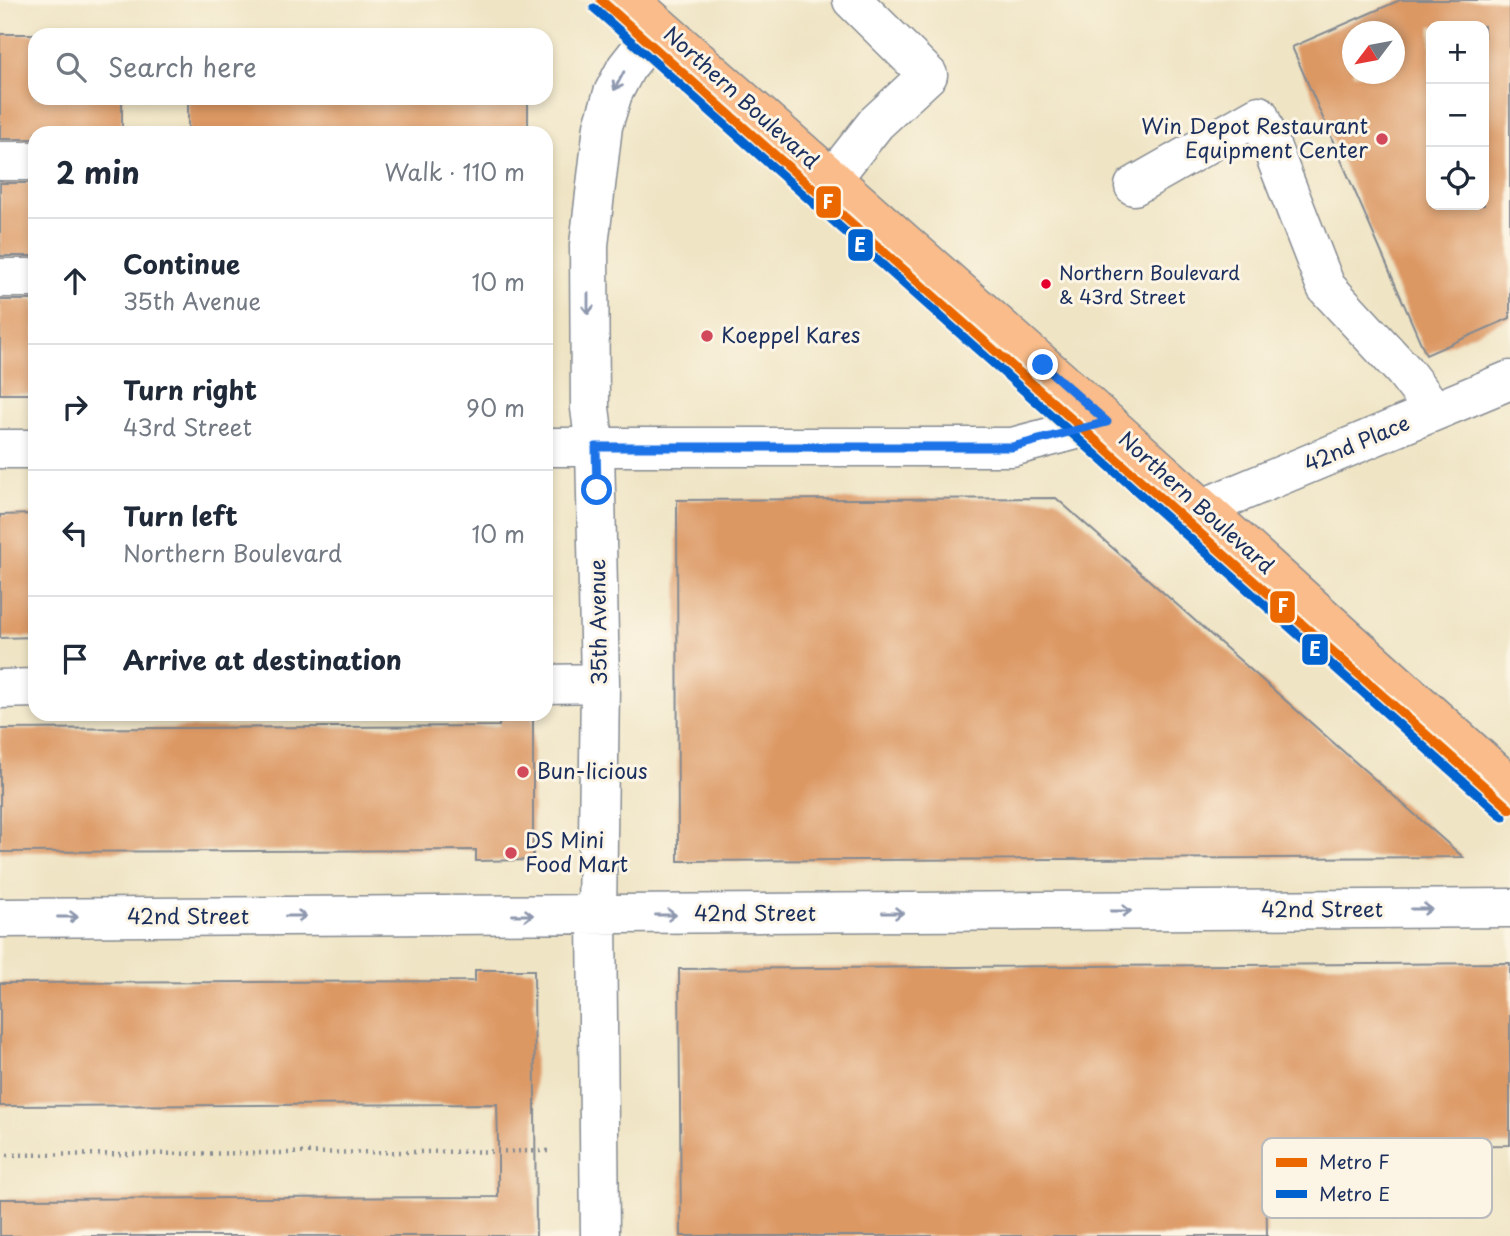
<!DOCTYPE html>
<meta charset="utf-8">
<style>
:root{--surface:#fff;--page:#f6f6f7;--text:#1f2937;--muted:#747a83;--line:#e0e1e3}
body{margin:0;font-family:"Playpen Sans",sans-serif;background:var(--page);color:var(--text)}
.controls{position:absolute;right:21px;top:21px;display:grid;overflow:hidden;border-radius:14px;box-shadow:0 4px 10px #0003}
.controls button{width:63px;height:63px;display:grid;place-items:center;padding:0;border:0;border-bottom:2px solid var(--line);background:var(--surface);color:var(--text);font:35px sans-serif}
.compass{position:absolute;left:1342px;top:21px;width:63px;height:63px;border-radius:50%;background:var(--surface);box-shadow:0 4px 10px #0003;rotate:238deg}
.stop{position:absolute;width:21px;height:21px;margin:-16px;border:5px solid #1a73e8;border-radius:50%;background:#fff}
.stop.end{background:#1a73e8;border-color:#fff;box-shadow:0 2px 7px #0008}
.list{margin:0;padding:0;list-style:none}
h2{display:flex;justify-content:space-between;align-items:center;height:91px;margin:0;padding:0 28px;font-size:30px}
h2 small{font-size:23px;font-weight:400;color:var(--muted)}
.list li{display:grid;grid-template-columns:46px 1fr auto;gap:21px;align-items:center;box-sizing:border-box;height:126px;padding:0 28px;border-top:2px solid var(--line)}
.list b{display:block;font-size:26px;white-space:nowrap}
.list p{margin:0;font-size:23px;white-space:nowrap;color:var(--muted)}
.list em{font-size:23px;font-style:normal;color:var(--muted)}
.icon{flex:none;width:38px;height:38px;fill:none;stroke:currentColor;stroke-width:2;stroke-linecap:round;stroke-linejoin:round}
.map{position:relative;flex:none;width:1510px;height:1236px;overflow:hidden}
.search{position:absolute;background:var(--surface);box-shadow:0 4px 10px #0003;left:28px;top:28px;width:525px;height:77px;display:flex;align-items:center;gap:18px;box-sizing:border-box;padding:0 24px;border-radius:21px;color:var(--muted);font-size:26px}
.panel{position:absolute;background:var(--surface);box-shadow:0 4px 10px #0003;left:28px;top:126px;width:525px;height:595px;border-radius:21px}
.map>svg:first-child{display:block}
.building{fill:#dc9864;fill-rule:evenodd}
.lines{fill:none;stroke-linecap:round;stroke-linejoin:round}
.minor-casing{stroke:#858a91;stroke-width:41}
.major-casing{stroke:#858a91;stroke-width:41}
.path{stroke:#858a91;stroke-width:4.5;stroke-dasharray:2 5;stroke-linecap:butt}
.minor{stroke:#fff;stroke-width:38}
.major{stroke:#f9bc8a;stroke-width:38}
.metro-1-casing{stroke:#fcf5e5;stroke-width:14}
.metro-2-casing{stroke:#fcf5e5;stroke-width:14}
.metro-1{stroke:#eb6800;stroke-width:9}
.metro-2{stroke:#0062cf;stroke-width:9}
.oneway{stroke:#8d97ae}
.route{stroke:#1a73e8;stroke-width:9}
.poi-dot{fill:#d1495b;stroke:#fcf5e5;stroke-width:2.5}
.bus-dot{fill:#e4002b;stroke:#fcf5e5;stroke-width:2.5}
.labels{text-anchor:middle;stroke-width:6;stroke-linejoin:round;paint-order:stroke}
.bus-label{font-size:19px;fill:#1b2f5e;stroke:#fcf5e5;text-anchor:start}
.street-label{font-size:21px;fill:#1b2f5e;stroke:#fcf5e5}
.poi-label{font-size:21px;fill:#1b2f5e;stroke:#fcf5e5;text-anchor:start}
.key{fill:#fcf5e5;stroke:#b8babc;stroke-width:2}
.key-label{font-size:19px;fill:#1b2f5e}
.line-badge{stroke:#fcf5e5;stroke-width:2.5}
.badge-label{font-size:19px;text-anchor:middle;font-weight:bold;fill:#fff}
</style>
<div class="map">
<svg width="1510" height="1236" viewBox="0 0 1510 1236">
<rect width="100%" height="100%" fill="#fcf5e5"/>
<filter id="ink" filterUnits="userSpaceOnUse"><feTurbulence type="fractalNoise" baseFrequency=".0143" numOctaves="2"/><feDisplacementMap in="SourceGraphic" scale="14" xChannelSelector="R" yChannelSelector="G"/><feConvolveMatrix kernelMatrix="1 2 1 2 8 2 1 2 1" color-interpolation-filters="sRGB"/></filter>
<filter id="wash" filterUnits="userSpaceOnUse"><feTurbulence type="fractalNoise" baseFrequency=".00686" numOctaves="4" result="noise"/><feDisplacementMap in="SourceGraphic" scale="28" xChannelSelector="R" yChannelSelector="G"/><feGaussianBlur stdDeviation="1.57" result="paint"/><feColorMatrix in="noise" values="0 0 0 0 0 0 0 0 0 0 0 0 0 0 0 0 0 1.4 0 .05"/><feComposite in="paint" operator="in"/></filter>
<g filter="url(#wash)">
<rect width="100%" height="100%" fill="#efe4c4"/>
<g id="blocks">
<path class="building" d="M 1400,0 L 1510,0 L 1510,318 L 1426,355 L 1292,47 ZM 1431,26 L 1484,26 L 1484,205 L 1431,205 ZM 1353,32 L 1395,32 L 1395,74 L 1353,74 Z
M 0,34 L 35,34 L 35,98 L 122,98 L 122,133 L 35,133 L 35,139 L 0,139 Z
M 188,98 L 528,98 L 528,133 L 188,133 Z
M 0,183 L 35,183 L 35,256 L 0,256 Z
M 0,300 L 35,300 L 35,394 L 0,394 Z
M 1056,498 L 1463,857 L 678,861 L 677,500 Z
M 35,514 L 35,637 L 0,638 L 0,515 Z
M 499,714 L 533,714 L 533,860 L 476,861 L 476,850 L 0,852 L 0,729 L 499,726 Z
M 1510,963 L 1510,1145 L 1266,1147 L 1267,1236 L 681,1236 L 679,969 Z
M 475,970 L 534,970 L 536,1236 L 0,1236 L 0,1199 L 498,1197 L 498,1141 L 497,1104 L 0,1106 L 0,983 L 475,981 Z"/>
</g>
</g>
<g filter="url(#ink)">
<use href="#blocks" fill-opacity="0" stroke="#858a91" stroke-width="2"/>
<g class="lines">
<g class="minor-casing">
<path id="minor" d="M 0,161 L 35,161
M 832,179 L 876,123 L 928,75 L 852,0
M 1134,186 L 1259,115 L 1326,287 L 1404,371 L 1435,411
M 0,278 L 35,278
M 546,447 L 1012,447 L 1107,422
M 0,449 L 35,449
M 1203,508 L 1510,380
M 546,684 L 600,683
M 0,689 L 35,688
M 0,918 L 1510,908
M 600,1236 L 597,915 L 600,683 L 595,447 L 590,408 L 589,245 L 603,126 L 613,93 L 626,68 L 659,26"/>
</g>
<g class="major-casing">
<path id="major" d="M 630,0 L 1064,383 L 1510,785"/>
</g>
<path class="path" d="M 0,1155 L 553,1151"/>
<use href="#minor" class="minor"/>
<use href="#major" class="major"/>
<g class="metro-1-casing">
<path id="metro-1" d="M 601,0 L 1510,809"/>
</g>
<g class="metro-2-casing">
<path id="metro-2" d="M 594,8 L 1503,817"/>
</g>
<use href="#metro-1" class="metro-1"/>
<use href="#metro-2" class="metro-2"/>
</g>
<defs><path id="oneway-shaft" d="M-6 0H5M1.5-3L5.5 0L1.5 3" fill="none" stroke-width="1.6" stroke-linecap="round" stroke-linejoin="round" transform="scale(1.75)"/></defs>
<g class="oneway">
<use href="#oneway-shaft" transform="translate(619 81) rotate(118)"/>
<use href="#oneway-shaft" transform="translate(588 304) rotate(90)"/>
<use href="#oneway-shaft" transform="translate(1422 909)"/>
<use href="#oneway-shaft" transform="translate(1121 911)"/>
<use href="#oneway-shaft" transform="translate(893 913)"/>
<use href="#oneway-shaft" transform="translate(523 915)"/>
<use href="#oneway-shaft" transform="translate(666 915)"/>
<use href="#oneway-shaft" transform="translate(296 916)"/>
<use href="#oneway-shaft" transform="translate(68 917)"/>
</g>
</g>
<g class="lines" filter="url(#ink)">
<path class="route" d="M 597,490 L 596,447 L 1012,447 L 1107,422 L 1043,365"/>
</g>
<g class="poi-dot">
<circle cx="1382" cy="139" r="7"/>
<circle cx="707" cy="336" r="7"/>
<circle cx="523" cy="772" r="7"/>
<circle cx="511" cy="853" r="7"/>
</g>
<circle class="bus-dot" cx="1046" cy="284" r="6"/>
<g class="labels">
<g class="bus-label">
<text x="1059" y="280">Northern Boulevard<tspan x="1059" dy="24">&amp; 43rd Street</tspan></text>
</g>
<g class="street-label">
<text transform="translate(741 98) rotate(42)" y="7">Northern Boulevard</text>
<text transform="translate(1357 444) rotate(-23)" y="7">42nd Place</text>
<text transform="translate(1196 503) rotate(42)" y="7">Northern Boulevard</text>
<text transform="translate(599 622) rotate(-91)" y="7">35th Avenue</text>
<text x="1322" y="917">42nd Street</text>
<text x="755" y="921">42nd Street</text>
<text x="188" y="924">42nd Street</text>
</g>
<g class="poi-label">
<text x="1368" y="134" text-anchor="end">Win Depot Restaurant<tspan x="1368" dy="24">Equipment Center</tspan></text>
<text x="721" y="343">Koeppel Kares</text>
<text x="537" y="779">Bun-licious</text>
<text x="525" y="848">DS Mini<tspan x="525" dy="24">Food Mart</tspan></text>
</g>
</g>
<rect x="1262" y="1138" width="230" height="80" rx="10" class="key"/>
<rect x="1276" y="1158" width="31" height="9" fill="#eb6800"/>
<rect x="1276" y="1190" width="31" height="8" fill="#0062cf"/>
<g class="key-label">
<text x="1319" y="1169">Metro F</text>
<text x="1319" y="1201">Metro E</text>
</g>
<g class="line-badge">
<rect x="815" y="185" width="27" height="34" rx="7" fill="#eb6800"/>
<rect x="847" y="228" width="27" height="34" rx="7" fill="#0062cf"/>
<rect x="1269" y="590" width="27" height="34" rx="7" fill="#eb6800"/>
<rect x="1301" y="633" width="28" height="33" rx="7" fill="#0062cf"/>
</g>
<g class="badge-label">
<text x="828" y="209">F</text>
<text x="860" y="252">E</text>
<text x="1283" y="613">F</text>
<text x="1315" y="656">E</text>
</g>
</svg>
<div class="controls">
<button>+</button>
<button>−</button>
<button><svg class="icon" aria-label="locate" viewBox="0 0 24 24"><circle cx="12" cy="12" r="6"/><path d="M12 2v4M12 18v4M2 12h4M18 12h4"/></svg></button>
</div>
<svg class="compass" viewBox="-18 -18 36 36"><path d="M0-13l5 13h-10z" fill="#e53935"/><path d="M0 13l5-13h-10z" fill="#747a83"/></svg>
<div class="stop" style="left:597px;top:490px"></div>
<div class="stop end" style="left:1043px;top:365px"></div>
<div class="search"><svg class="icon" aria-label="search" viewBox="0 0 24 24"><circle cx="10" cy="10" r="6"/><path d="M15 15l6 6"/></svg>Search here</div>
<section class="panel">
<h2>2 min<small>Walk · 110 m</small></h2>
<ul class="list">
<li><svg class="icon" aria-label="ahead" viewBox="0 0 24 24"><path d="M12 20V5M6 11l6-6 6 6"/></svg><div><b>Continue</b><p>35th Avenue</p></div><em>10 m</em></li>
<li><svg class="icon" aria-label="right" viewBox="0 0 24 24"><path d="M7 20v-9h11M14 6l5 5-5 5"/></svg><div><b>Turn right</b><p>43rd Street</p></div><em>90 m</em></li>
<li><svg class="icon" aria-label="left" viewBox="0 0 24 24"><path d="M17 20v-9H6M10 6l-5 5 5 5"/></svg><div><b>Turn left</b><p>Northern Boulevard</p></div><em>10 m</em></li>
<li><svg class="icon" aria-label="arrive" viewBox="0 0 24 24"><path d="M6 21V4h12l-3 4 3 4H6"/></svg><div><b>Arrive at destination</b></div></li>
</ul>
</section>
</div>
